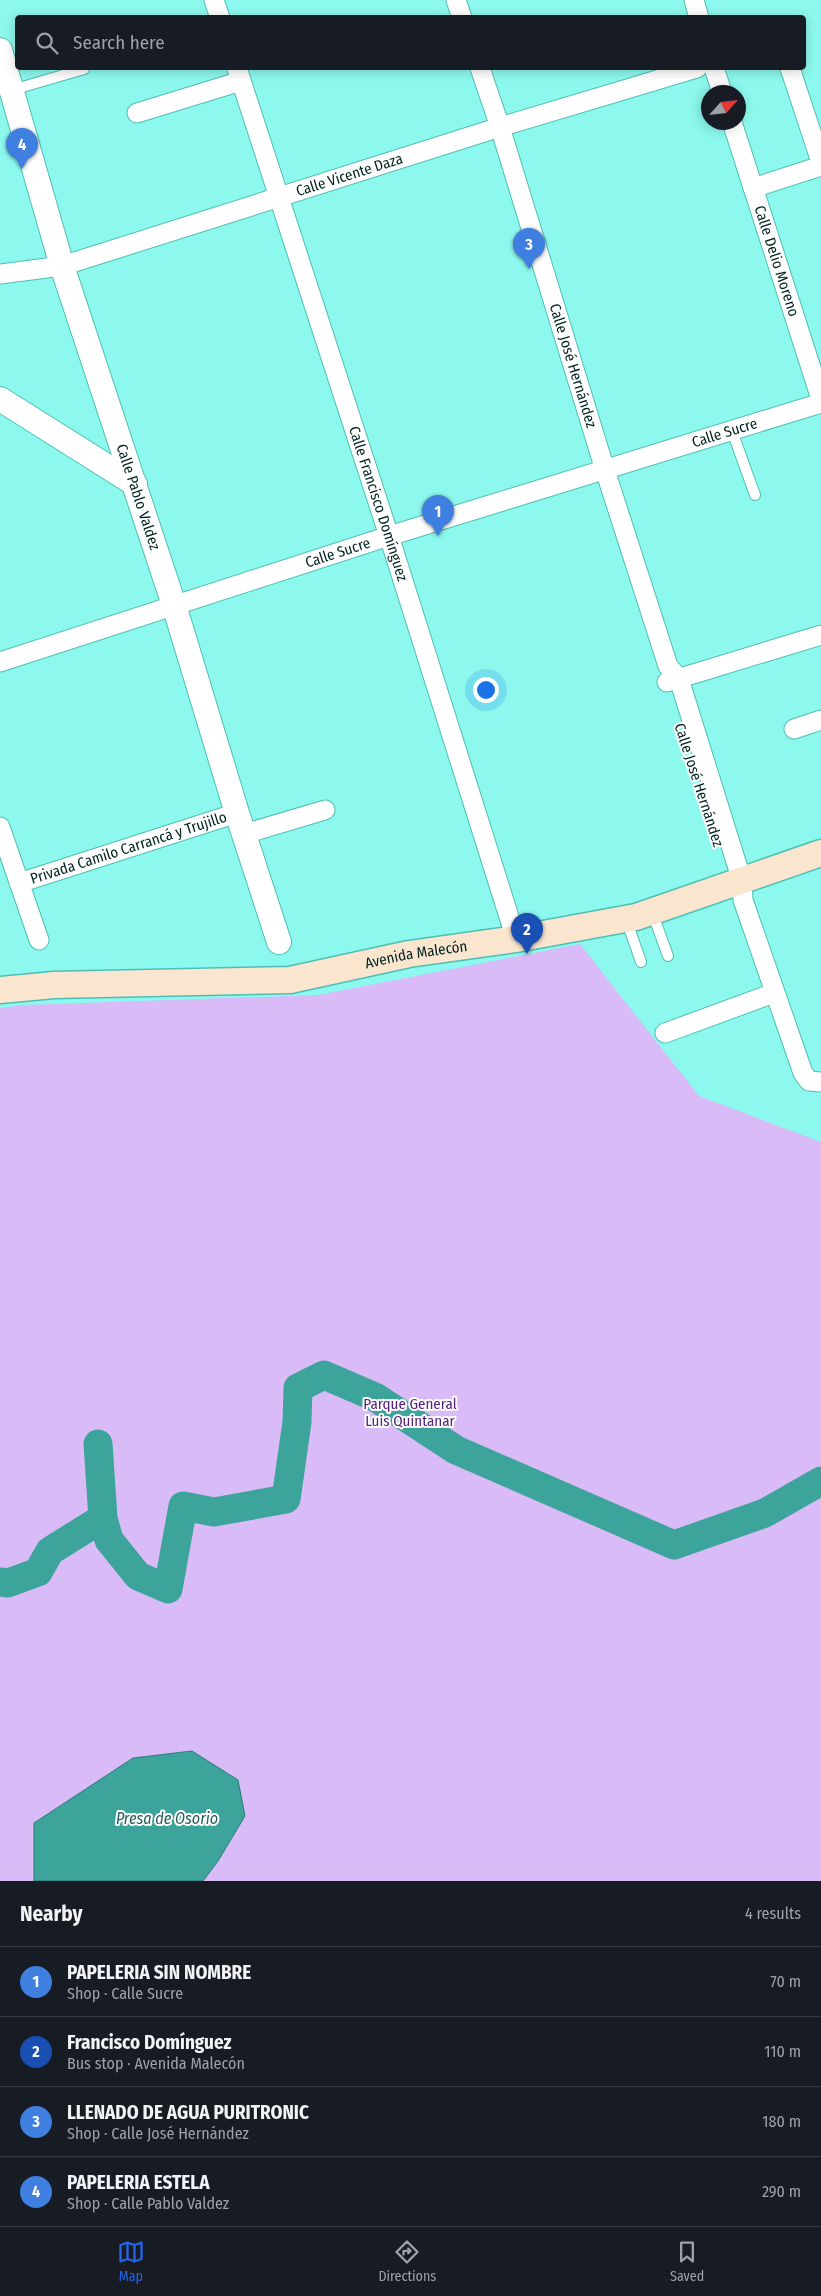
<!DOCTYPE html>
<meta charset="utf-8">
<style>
:root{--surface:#171b24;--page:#242831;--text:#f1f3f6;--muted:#9ea1a6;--line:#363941;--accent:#2563eb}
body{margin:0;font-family:"Fira Sans Condensed",sans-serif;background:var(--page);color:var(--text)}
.compass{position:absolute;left:701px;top:85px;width:45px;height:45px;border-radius:50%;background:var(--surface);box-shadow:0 2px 12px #0003;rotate:63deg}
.you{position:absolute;left:485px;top:689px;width:18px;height:18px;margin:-12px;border:4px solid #fff;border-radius:50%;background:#1a73e8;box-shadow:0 0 0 8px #1a73e833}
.badge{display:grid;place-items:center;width:32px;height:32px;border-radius:50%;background:var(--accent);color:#fff;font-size:16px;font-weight:700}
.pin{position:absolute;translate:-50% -41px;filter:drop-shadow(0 1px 2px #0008)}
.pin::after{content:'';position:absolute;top:26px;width:18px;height:15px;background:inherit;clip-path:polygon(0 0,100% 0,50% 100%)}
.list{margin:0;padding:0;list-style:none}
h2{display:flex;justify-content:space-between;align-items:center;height:65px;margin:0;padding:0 20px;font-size:21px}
h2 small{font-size:16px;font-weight:400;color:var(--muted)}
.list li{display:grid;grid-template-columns:32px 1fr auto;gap:15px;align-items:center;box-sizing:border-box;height:70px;padding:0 20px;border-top:1px solid var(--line)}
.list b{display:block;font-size:19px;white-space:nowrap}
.list p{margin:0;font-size:16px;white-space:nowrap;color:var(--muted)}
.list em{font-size:16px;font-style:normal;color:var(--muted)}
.icon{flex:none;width:28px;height:28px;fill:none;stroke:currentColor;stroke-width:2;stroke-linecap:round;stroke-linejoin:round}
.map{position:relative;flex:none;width:821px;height:1881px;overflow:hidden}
.search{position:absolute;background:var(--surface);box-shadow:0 2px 12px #0003;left:15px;right:15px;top:15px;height:55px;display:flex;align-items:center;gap:12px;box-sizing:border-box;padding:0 18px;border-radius:5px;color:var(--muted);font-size:19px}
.sheet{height:345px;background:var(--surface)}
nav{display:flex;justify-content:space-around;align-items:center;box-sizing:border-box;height:70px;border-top:1px solid var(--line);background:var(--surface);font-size:14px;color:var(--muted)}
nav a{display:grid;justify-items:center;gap:2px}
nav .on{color:var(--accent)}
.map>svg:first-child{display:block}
.green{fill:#d9bbf8}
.water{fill:#3da49b;stroke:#2b7d76}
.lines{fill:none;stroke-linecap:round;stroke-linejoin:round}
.river{stroke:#3da49b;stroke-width:29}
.service-casing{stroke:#4ebeb4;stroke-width:12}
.minor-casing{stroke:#4ebeb4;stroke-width:21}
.tertiary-casing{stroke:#4ebeb4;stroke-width:26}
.secondary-casing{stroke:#4ebeb4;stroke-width:29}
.service{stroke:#fff;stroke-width:10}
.minor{stroke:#fff;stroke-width:19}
.tertiary{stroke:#fff;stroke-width:24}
.secondary{stroke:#fae6cf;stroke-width:26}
.labels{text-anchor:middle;stroke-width:4;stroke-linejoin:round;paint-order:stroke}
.street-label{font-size:15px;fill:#00221f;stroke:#fff}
.park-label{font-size:15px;fill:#56217d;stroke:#fff}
.water-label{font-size:16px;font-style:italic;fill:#27605a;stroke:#fff}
</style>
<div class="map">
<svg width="821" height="1881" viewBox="0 0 821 1881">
<rect width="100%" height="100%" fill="#8df9ee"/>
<path class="green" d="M 580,944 L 699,1096 L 821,1142 L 821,1881 L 0,1881 L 0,1008 L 22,1005 L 318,995 Z"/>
<path class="water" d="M 192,1751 L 238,1780 L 245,1816 L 218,1861 L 203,1881 L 34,1881 L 34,1823 L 133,1758 Z"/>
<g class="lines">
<path class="river" d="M 103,1518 L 109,1540 L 138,1576 L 168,1589 L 183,1506 L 214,1512 L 286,1499 L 297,1422 L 298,1388 L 324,1375 L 375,1397 L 456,1450 L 674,1545 L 765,1513 L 821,1481
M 0,1582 L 8,1583 L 38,1572 L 50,1551 L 103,1518 L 98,1444"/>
<g class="service-casing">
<path id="service" d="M 12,90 L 84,69
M 732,431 L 755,495
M 652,912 L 668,956
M 626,919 L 641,962"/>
</g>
<g class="minor-casing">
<g id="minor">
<path d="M 214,0 L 220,18"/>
<path d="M 456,0 L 462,18"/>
<path d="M 694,0 L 699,18"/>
<path id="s1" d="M 237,68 L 389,536 L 516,939"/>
<path id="s2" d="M 480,68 L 500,127 L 605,470 L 668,666 L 679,679 L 742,881 L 743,900 L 803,1073 L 809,1081 L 821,1082"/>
<path d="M 714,68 L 722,92"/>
<path d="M 790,68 L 821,162"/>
<path d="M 137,113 L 241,81"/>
<path id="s3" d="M 732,122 L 821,399"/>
<path d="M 753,188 L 821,166"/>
<path id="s4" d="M 0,274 L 62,266 L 500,127 L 697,68"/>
<path id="s5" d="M 0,662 L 389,536 L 821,403"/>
<path d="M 667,682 L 821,635"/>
<path d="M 794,729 L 821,720"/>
<path d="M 0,827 L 39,940"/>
<path d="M 244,834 L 325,810"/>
<path id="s6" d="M 19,883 L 237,813"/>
<path d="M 665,1033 L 774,993"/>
</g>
</g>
<g class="tertiary-casing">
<g id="tertiary">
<path id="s7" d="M 0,50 L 62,266 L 174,605 L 237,813 L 279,942"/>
<path d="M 0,399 L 135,484"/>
</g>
</g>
<g class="secondary-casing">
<g id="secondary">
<path id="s8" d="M 0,990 L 54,985 L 290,980 L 409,954 L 516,939 L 636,917 L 821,853"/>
</g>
</g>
<use href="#service" class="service"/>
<use href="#minor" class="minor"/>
<use href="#tertiary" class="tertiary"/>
<use href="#secondary" class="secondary"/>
</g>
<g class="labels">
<g class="street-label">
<text dy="5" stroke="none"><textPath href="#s4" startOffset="364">Calle Vicente Daza</textPath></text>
<text dy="5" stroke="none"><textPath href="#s3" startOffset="146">Calle Delio Moreno</textPath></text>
<text dy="5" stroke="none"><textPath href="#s2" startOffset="312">Calle José Hernández</textPath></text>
<text dy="5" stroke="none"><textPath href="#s5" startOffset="760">Calle Sucre</textPath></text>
<text dy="5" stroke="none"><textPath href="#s7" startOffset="468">Calle Pablo Valdez</textPath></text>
<text dy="5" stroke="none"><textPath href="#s1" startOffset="458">Calle Francisco Domínguez</textPath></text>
<text dy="5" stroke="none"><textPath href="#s5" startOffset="355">Calle Sucre</textPath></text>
<text transform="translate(699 785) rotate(72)" y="5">Calle José Hernández</text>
<text dy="5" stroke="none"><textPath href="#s6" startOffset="115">Privada Camilo Carrancá y Trujillo</textPath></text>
<text dy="5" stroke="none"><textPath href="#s8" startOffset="419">Avenida Malecón</textPath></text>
</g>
<g class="park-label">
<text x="410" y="1409">Parque General<tspan x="410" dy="17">Luis Quintanar</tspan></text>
</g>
<g class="water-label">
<text x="167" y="1824">Presa de Osorio</text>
</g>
</g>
</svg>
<svg class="compass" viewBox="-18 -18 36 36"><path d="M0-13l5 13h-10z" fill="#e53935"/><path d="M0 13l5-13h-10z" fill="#9ea1a6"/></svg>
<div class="you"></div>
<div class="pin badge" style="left:438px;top:536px;background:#3f7fe0">1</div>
<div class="pin badge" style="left:527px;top:954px;background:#1a4fb4">2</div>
<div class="pin badge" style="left:529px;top:269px;background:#3f7fe0">3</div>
<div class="pin badge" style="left:22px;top:169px;background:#3f7fe0">4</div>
<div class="search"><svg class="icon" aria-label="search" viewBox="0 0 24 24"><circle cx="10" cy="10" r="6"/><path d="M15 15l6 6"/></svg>Search here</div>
</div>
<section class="sheet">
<h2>Nearby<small>4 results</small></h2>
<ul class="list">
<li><span class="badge" style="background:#3f7fe0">1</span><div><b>PAPELERIA SIN NOMBRE</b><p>Shop · Calle Sucre</p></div><em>70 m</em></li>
<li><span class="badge" style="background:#1a4fb4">2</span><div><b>Francisco Domínguez</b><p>Bus stop · Avenida Malecón</p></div><em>110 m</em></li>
<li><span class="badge" style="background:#3f7fe0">3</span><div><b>LLENADO DE AGUA PURITRONIC</b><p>Shop · Calle José Hernández</p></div><em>180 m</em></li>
<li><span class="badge" style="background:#3f7fe0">4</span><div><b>PAPELERIA ESTELA</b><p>Shop · Calle Pablo Valdez</p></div><em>290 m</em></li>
</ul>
</section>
<nav>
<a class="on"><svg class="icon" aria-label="map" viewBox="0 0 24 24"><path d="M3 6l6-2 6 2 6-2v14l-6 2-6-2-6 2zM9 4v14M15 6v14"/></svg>Map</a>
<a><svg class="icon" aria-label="directions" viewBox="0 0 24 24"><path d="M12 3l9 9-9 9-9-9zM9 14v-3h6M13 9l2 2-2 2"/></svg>Directions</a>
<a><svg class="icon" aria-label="saved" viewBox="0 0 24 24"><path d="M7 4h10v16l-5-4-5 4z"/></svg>Saved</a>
</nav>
